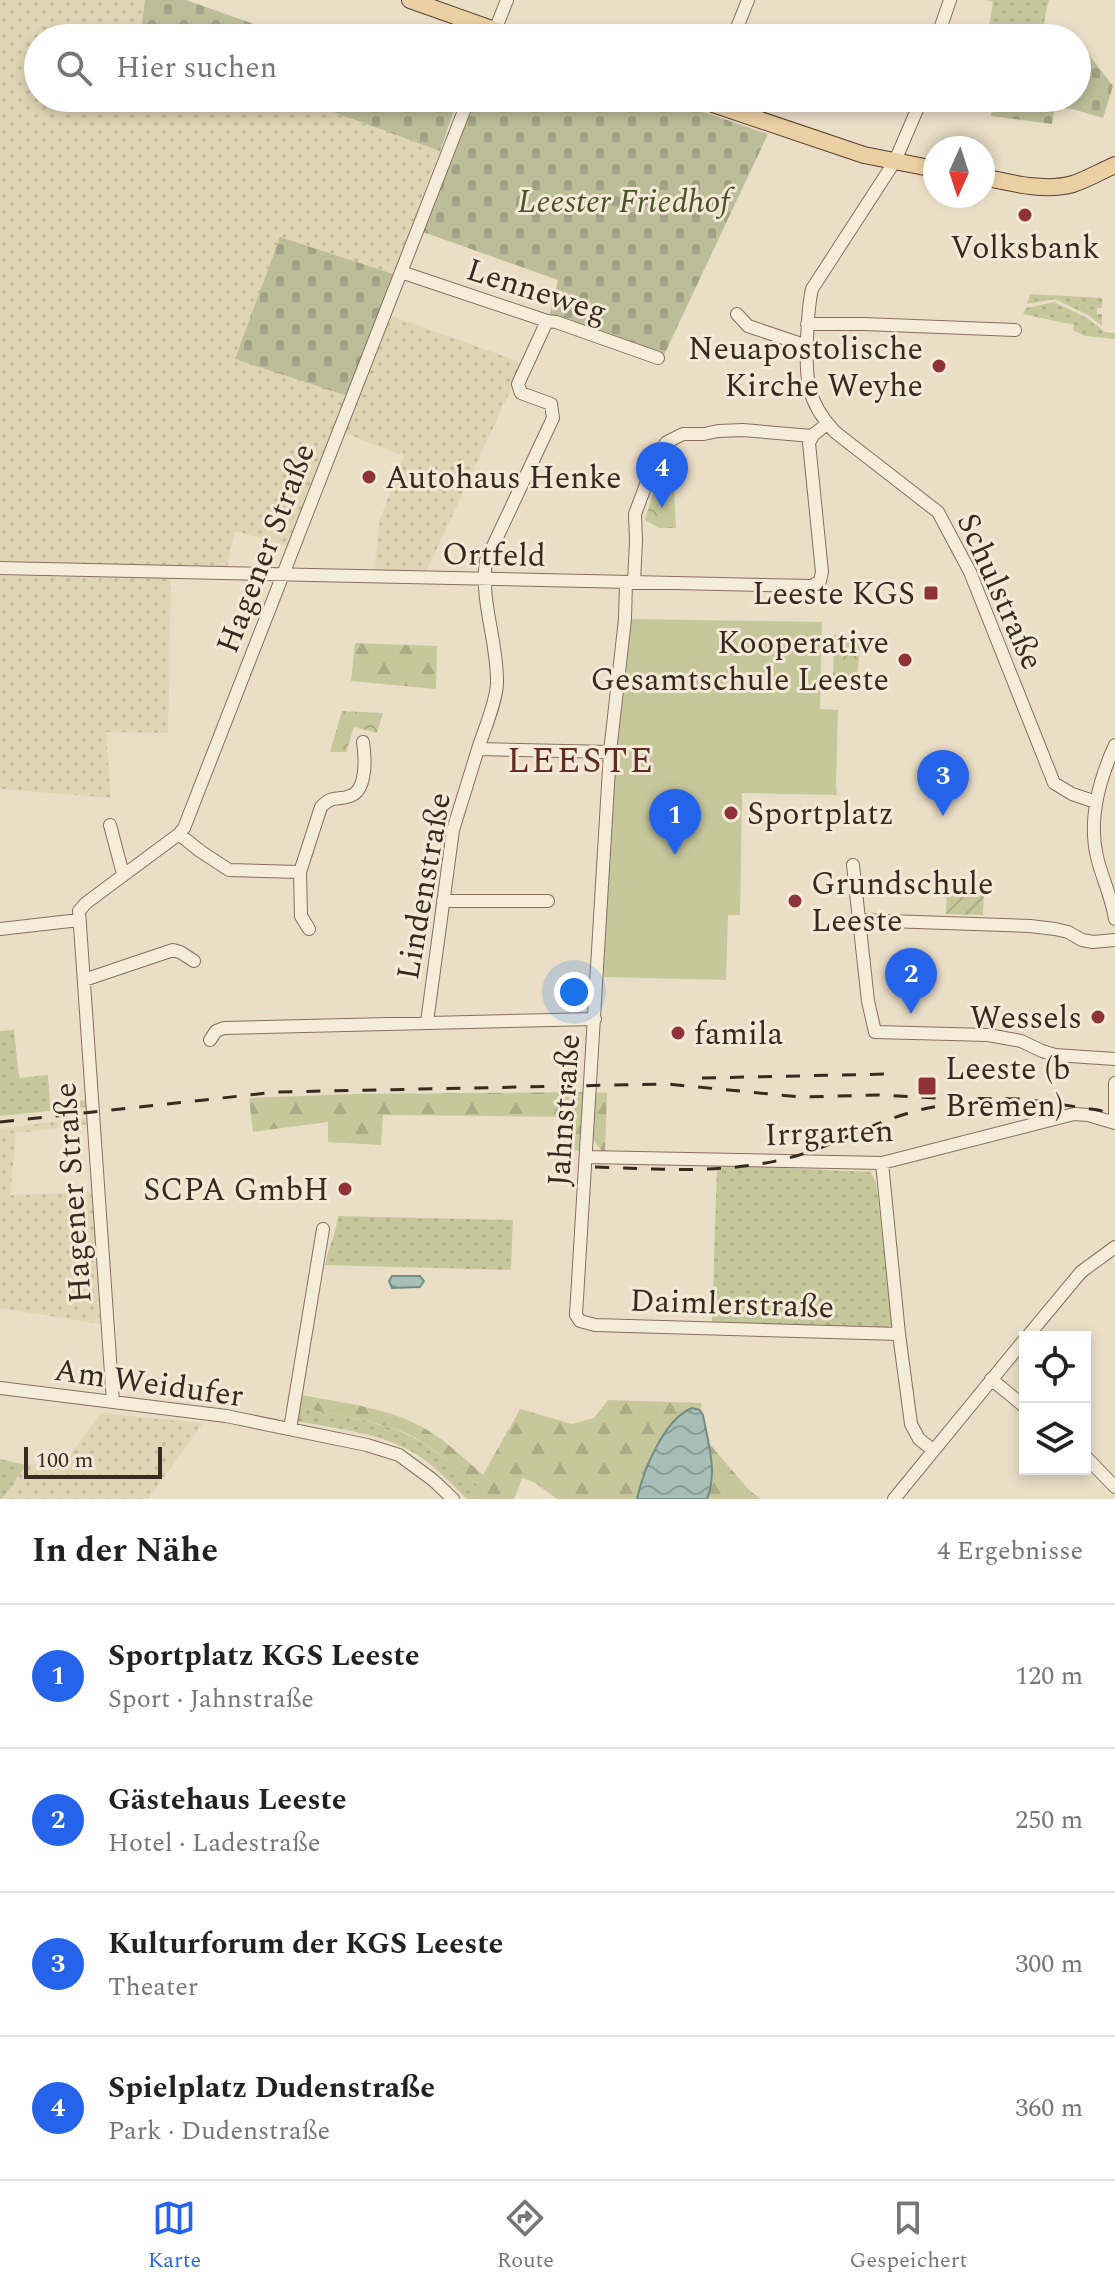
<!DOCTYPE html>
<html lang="de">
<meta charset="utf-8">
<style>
:root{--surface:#fff;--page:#f6f6f6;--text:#222;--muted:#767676;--line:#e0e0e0;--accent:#2563eb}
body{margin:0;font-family:Spectral,serif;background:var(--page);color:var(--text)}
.controls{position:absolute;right:24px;bottom:24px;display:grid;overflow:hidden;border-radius:0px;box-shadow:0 4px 12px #0003}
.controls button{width:72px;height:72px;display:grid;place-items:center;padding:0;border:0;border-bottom:2px solid var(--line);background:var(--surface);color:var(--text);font:40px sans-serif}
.compass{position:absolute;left:923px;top:136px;width:72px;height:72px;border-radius:50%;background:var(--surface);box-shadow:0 4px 12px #0003;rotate:183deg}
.scale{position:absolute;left:24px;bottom:20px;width:138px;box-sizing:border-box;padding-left:8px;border:4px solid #372a20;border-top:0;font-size:22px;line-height:28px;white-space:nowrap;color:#372a20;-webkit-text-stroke:6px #f3e9d6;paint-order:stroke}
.you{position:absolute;left:574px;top:992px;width:28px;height:28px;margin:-20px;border:6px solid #fff;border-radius:50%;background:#1a73e8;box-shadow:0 0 0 12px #1a73e833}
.badge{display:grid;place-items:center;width:52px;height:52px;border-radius:50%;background:var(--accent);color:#fff;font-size:26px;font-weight:700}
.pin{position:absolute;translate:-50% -66px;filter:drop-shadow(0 2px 4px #0008)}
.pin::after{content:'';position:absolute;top:42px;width:28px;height:24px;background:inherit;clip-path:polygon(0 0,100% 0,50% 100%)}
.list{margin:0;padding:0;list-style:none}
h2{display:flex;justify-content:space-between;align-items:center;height:104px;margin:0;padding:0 32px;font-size:34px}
h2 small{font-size:26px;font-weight:400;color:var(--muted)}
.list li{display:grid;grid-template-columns:52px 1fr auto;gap:24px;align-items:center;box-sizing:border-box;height:144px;padding:0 32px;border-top:2px solid var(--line)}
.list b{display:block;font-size:30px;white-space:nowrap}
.list p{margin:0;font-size:26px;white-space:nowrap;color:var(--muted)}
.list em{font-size:26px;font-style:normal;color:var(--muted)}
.icon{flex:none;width:44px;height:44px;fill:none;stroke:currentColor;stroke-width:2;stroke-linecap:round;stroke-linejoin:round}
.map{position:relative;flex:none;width:1115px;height:1499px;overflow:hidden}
.search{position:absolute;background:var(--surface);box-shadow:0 4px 12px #0003;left:24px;right:24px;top:24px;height:88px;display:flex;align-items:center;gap:20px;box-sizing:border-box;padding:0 28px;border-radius:44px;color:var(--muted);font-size:30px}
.sheet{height:680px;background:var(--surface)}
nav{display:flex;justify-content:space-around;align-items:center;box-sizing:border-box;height:112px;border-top:2px solid var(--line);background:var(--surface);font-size:22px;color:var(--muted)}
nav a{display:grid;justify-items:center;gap:4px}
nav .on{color:var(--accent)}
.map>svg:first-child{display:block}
.farmland{fill:url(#farmland-dots)}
.grass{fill:url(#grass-dots)}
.forest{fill:url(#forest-firs)}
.cemetery{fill:url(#cemetery-stones)}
.park{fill:url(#park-crowns)}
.garden{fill:url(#garden-furrows)}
.pitch{fill:#c6c89c}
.water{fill:url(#water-waves);stroke:#6f8d84;stroke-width:2}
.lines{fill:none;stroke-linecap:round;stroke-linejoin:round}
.minor-casing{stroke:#85705e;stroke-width:14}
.major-casing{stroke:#543f32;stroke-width:18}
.minor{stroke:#f6ecda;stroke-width:12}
.major{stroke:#ebd0a3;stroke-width:16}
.rail{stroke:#372a20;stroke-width:3;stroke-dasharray:14 14;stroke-linecap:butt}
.poi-dot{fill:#903339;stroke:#f3e9d6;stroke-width:3}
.labels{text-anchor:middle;stroke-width:6;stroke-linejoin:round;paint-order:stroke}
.park-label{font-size:32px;font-style:italic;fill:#4a5229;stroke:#f3e9d6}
.poi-label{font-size:32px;fill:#372a20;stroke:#f3e9d6;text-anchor:end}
.street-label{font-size:32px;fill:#372a20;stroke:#f3e9d6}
.quarter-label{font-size:36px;letter-spacing:2px;fill:#602c23;stroke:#f3e9d6}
</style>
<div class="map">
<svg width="1115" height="1499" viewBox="0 0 1115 1499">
<defs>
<pattern id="farmland-dots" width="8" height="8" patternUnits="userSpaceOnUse" patternTransform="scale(2)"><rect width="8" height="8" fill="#e0d6b5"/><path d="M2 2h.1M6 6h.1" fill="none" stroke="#c1b89b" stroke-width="1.8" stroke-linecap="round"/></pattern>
<pattern id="grass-dots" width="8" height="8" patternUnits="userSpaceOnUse" patternTransform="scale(2)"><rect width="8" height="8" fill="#c6c89c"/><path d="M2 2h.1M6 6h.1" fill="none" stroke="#abac86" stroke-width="1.8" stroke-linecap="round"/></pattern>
<pattern id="forest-firs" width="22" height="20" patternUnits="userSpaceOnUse" patternTransform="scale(2)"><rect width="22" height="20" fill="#c6c89c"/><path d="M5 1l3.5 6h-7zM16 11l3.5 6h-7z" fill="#abac86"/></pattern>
<pattern id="cemetery-stones" width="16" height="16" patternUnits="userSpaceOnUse" patternTransform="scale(2)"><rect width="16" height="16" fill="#bcbe9a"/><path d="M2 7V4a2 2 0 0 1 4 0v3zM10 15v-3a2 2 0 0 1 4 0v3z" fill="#a2a384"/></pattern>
<pattern id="park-crowns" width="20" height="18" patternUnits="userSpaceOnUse" patternTransform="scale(2)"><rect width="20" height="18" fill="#c6c89c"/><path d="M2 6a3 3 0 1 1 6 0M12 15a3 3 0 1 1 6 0" fill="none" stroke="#abac86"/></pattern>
<pattern id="garden-furrows" width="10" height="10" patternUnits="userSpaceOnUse" patternTransform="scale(2)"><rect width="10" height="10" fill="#c6c89c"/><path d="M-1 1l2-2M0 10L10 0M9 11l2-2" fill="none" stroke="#abac86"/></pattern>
<pattern id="water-waves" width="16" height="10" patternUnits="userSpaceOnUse" patternTransform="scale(2)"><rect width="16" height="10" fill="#a8bfb7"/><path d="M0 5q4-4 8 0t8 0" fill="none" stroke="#8a9b94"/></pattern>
</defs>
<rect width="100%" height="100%" fill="#ebdec7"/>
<path class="farmland" d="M 0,0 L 145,0 L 140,38 L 38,38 L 38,98 L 295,98 L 440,151 L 393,274 L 279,237 L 348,396 L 288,546 L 235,531 L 226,571 L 0,566 Z
M 389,315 L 523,363 L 428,568 L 424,571 L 374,570 L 380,519 L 404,456 L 342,432 Z
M 0,571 L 171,575 L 168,733 L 106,732 L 111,798 L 0,789 Z
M 88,1117 L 89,1124 L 16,1133 L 10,1195 L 94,1192 L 100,1324 L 0,1308 L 0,1129 Z
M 101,1413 L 203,1423 L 148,1499 L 2,1499 L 26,1465 L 65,1461 Z"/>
<path class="grass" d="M 985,0 L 1049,0 L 1041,36 L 988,32 L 993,2 Z
M 1030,294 L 1102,298 L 1102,308 L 1097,308 L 1097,314 L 1102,314 L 1102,326 L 1088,315 L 1055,299 L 1027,304 Z
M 1054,302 L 1087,318 L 1105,332 L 1115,333 L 1115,339 L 1085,336 L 1073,330 L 1074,325 L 1023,314 L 1026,308 Z
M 14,1030 L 19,1078 L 48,1075 L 50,1104 L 85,1100 L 86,1107 L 0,1116 L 0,1031 Z
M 717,1165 L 871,1172 L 876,1183 L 893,1323 L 886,1329 L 712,1324 Z
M 338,1216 L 513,1220 L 511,1270 L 325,1265 C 328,1248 336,1234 338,1216 Z
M 300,1407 C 337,1416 380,1420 414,1438 C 437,1450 458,1469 479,1486 L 475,1499 L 467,1499 C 452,1484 437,1468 419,1456 C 385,1433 337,1429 297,1421 Z
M 0,1459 L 26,1465 L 2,1499 L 0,1499 Z"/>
<path class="forest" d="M 355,643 L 437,646 L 436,689 L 351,681 Z
M 584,1092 L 579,1151 L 574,1150 L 573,1117 L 383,1115 L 381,1145 L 328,1142 L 328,1122 L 253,1132 L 249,1098 L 354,1094 Z
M 595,1092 L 607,1093 L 605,1152 C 585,1142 594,1112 595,1092 Z
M 302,1395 C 343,1403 393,1408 429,1431 C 448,1443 466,1460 483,1475 L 520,1409 L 572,1424 L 594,1418 L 608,1400 L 702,1403 L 700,1410 L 692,1408 C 687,1411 680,1414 676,1419 C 658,1437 642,1474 637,1499 L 557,1499 L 534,1482 L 522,1478 L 514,1499 L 475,1499 L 478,1485 C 458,1469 437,1450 414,1437 C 380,1420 337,1416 300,1407 Z
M 707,1441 L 749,1490 L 761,1499 L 707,1499 L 713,1480 Z"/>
<path class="cemetery" d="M 145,0 L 186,0 L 294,38 L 140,38 Z
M 946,28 L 958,32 L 1028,38 L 940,38 Z
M 1077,49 L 1086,51 L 1113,86 L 1103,118 L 1072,109 L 1055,107 L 1052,124 L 991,116 L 993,103 L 961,98 L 1077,98 Z
M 295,98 L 458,98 L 440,151 Z
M 475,98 L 663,98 L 768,134 L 664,355 L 549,317 L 558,280 L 423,232 Z
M 280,237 L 393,274 L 348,396 L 235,359 Z"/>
<path class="park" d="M 665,468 L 674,491 L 676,528 L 659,528 L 645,520 L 652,496 Z
M 834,635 L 856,637 L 860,649 L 857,679 L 833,680 Z
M 342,711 L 383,713 L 377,733 L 354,727 L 346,752 L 330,752 Z"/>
<path class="garden" d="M 947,889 L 984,890 L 983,915 L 946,914 Z"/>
<path class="pitch" d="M 628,619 L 822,622 L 820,709 L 838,710 L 836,784 L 837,795 L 742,793 L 740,915 L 728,915 L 726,980 L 603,977 L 615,747 Z"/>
<path class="water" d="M 392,1276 L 420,1276 L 424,1281 L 420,1287 L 392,1288 L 389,1281 Z
M 692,1408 L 700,1410 L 703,1415 C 708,1443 718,1472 707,1499 L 637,1499 C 643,1471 664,1419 692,1408 Z"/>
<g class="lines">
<g class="minor-casing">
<path id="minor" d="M 492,38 L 507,0
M 733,38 L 748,0
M 937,38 L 950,0
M 922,98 L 895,161 L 812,289 C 808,306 808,322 807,339 C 806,380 806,401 835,432 L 938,512 L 970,572 L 1054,783 L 1072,794 L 1096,802
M 401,272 L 547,321 L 556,322 L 658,358
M 737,314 L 748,326 L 807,346
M 807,324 L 864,324 L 1015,330
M 0,568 L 812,586 L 820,581 L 822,572 L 809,443 L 813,435 L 827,424
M 626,582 L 625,619 L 610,752 L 576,1315 L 580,1321 L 595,1325 L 899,1334
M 634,582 L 636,541 L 635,514 L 657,455 L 667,442 L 683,434 L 704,434 L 718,431 L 743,430 L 812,436
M 1115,745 C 1099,780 1088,819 1097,857 C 1102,878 1112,898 1115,919
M 478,749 C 484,730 496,703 497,684 C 498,642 480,602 486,561 L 553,418 L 551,404 L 521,393 L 518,384 L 547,321
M 110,825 L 123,874
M 179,834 L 200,851 L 229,870 L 300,872 L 301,916 L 309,929
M 853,865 L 868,1001 L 875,1032 L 988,1035 L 1021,1041 L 1042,1051 L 1055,1055 L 1115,1059
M 300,872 L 321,807 C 333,794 338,801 350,796 C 368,790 365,755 363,742
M 443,901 L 548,901
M 859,920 L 1030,926 L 1055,929 L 1068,932 L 1082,940 L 1093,942 L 1115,940
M 0,929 L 79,920
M 84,980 L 173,950 L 180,952 L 194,961
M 427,1022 L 453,830 L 478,749 L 610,752
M 210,1040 L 216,1031 L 224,1028 L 595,1019
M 1115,1083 L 1115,1119
M 587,1157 L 882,1163 L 1074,1114 L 1088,1115 L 1115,1123
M 882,1163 L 899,1334 L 911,1424 L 919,1439 L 933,1450
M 1027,1337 L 1081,1272 L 1115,1247
M 991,1379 L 1025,1407
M 0,1388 L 226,1416 L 367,1445 L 399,1455 L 433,1480 L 453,1499
M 113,1402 L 79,911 L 86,903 L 179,834 L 184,828 L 469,98
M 290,1429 L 323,1229
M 1085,1456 L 1115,1487
M 894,1499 L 1025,1339"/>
</g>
<g class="major-casing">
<path id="major" d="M 410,0 L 517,38
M 695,98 L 864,155 L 935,169
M 983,177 C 1011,183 1045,192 1073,184 C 1088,179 1101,171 1115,165"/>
</g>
<use href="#minor" class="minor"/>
<use href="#major" class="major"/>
<path class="rail" d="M 702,1078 L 888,1074
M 0,1122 L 277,1092 L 667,1084 L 801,1097 L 879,1095 L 936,1098 L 1023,1099 L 1098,1110 L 1115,1114
M 595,1167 C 664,1169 728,1175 796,1156 C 847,1141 892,1111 947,1105"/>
</g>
<g class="poi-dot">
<circle cx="1025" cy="215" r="8"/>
<circle cx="939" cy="366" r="8"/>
<circle cx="369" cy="477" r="8"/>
<rect x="923" y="585" width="16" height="16" rx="4"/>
<circle cx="905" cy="660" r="8"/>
<circle cx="731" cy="813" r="8"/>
<circle cx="795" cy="901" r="8"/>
<circle cx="1098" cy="1017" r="8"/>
<circle cx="678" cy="1033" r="8"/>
<rect x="917" y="1076" width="20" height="20" rx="4"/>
<circle cx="345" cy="1189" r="8"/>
</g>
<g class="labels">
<g class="park-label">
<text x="624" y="212">Leester Friedhof</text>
</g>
<g class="poi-label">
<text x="1025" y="258" text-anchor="middle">Volksbank</text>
<text x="923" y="359">Neuapostolische<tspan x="923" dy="37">Kirche Weyhe</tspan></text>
<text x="385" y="488" text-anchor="start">Autohaus Henke</text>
<text x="915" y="604">Leeste KGS</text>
<text x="889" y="653">Kooperative<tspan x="889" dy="37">Gesamtschule Leeste</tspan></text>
<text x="747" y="824" text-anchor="start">Sportplatz</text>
<text x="811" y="894" text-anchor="start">Grundschule<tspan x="811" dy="37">Leeste</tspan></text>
<text x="1082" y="1028">Wessels</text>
<text x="694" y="1044" text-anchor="start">famila</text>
<text x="945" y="1079" text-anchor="start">Leeste (b<tspan x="945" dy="37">Bremen)</tspan></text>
<text x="329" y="1200">SCPA GmbH</text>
</g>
<g class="street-label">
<text transform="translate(537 290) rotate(18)" y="11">Lenneweg</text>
<text transform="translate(265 548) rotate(-69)" y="11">Hagener Straße</text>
<text transform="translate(494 554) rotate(1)" y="11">Ortfeld</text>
<text transform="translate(1001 591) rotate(66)" y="11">Schulstraße</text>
<text transform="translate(423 886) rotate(-80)" y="11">Lindenstraße</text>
<text transform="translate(563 1110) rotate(-86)" y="11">Jahnstraße</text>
<text transform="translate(829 1132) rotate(-2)" y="11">Irrgarten</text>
<text transform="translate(72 1193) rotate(-94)" y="11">Hagener Straße</text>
<text transform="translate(732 1303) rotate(2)" y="11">Daimlerstraße</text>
<text transform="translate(149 1382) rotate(8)" y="11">Am Weidufer</text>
</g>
<g class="quarter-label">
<text x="581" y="772">LEESTE</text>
</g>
</g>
</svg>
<div class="controls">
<button><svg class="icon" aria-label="locate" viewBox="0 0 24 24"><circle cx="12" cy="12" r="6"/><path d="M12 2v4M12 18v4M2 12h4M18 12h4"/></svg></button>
<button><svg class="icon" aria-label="layers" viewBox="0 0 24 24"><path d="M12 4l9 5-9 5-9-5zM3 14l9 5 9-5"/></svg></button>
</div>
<svg class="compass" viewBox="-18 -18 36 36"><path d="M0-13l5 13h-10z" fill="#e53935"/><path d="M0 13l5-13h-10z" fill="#767676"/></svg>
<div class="scale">100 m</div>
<div class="you"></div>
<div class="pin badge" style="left:675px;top:855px">1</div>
<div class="pin badge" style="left:911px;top:1014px">2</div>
<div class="pin badge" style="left:943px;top:816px">3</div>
<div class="pin badge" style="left:662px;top:508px">4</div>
<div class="search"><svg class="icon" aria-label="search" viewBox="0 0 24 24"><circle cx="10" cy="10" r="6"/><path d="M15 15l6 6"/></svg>Hier suchen</div>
</div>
<section class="sheet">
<h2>In der Nähe<small>4 Ergebnisse</small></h2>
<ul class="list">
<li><span class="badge">1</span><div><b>Sportplatz KGS Leeste</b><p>Sport · Jahnstraße</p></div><em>120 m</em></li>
<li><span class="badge">2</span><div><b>Gästehaus Leeste</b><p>Hotel · Ladestraße</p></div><em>250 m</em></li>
<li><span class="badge">3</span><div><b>Kulturforum der KGS Leeste</b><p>Theater</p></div><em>300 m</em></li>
<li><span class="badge">4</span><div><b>Spielplatz Dudenstraße</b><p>Park · Dudenstraße</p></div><em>360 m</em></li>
</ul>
</section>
<nav>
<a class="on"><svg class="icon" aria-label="map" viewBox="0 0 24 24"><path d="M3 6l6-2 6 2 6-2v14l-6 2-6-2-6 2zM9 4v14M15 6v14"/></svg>Karte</a>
<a><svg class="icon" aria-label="directions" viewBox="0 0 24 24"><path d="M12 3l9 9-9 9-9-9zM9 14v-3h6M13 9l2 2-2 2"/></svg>Route</a>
<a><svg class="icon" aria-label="saved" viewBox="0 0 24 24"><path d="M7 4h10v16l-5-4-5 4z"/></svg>Gespeichert</a>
</nav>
